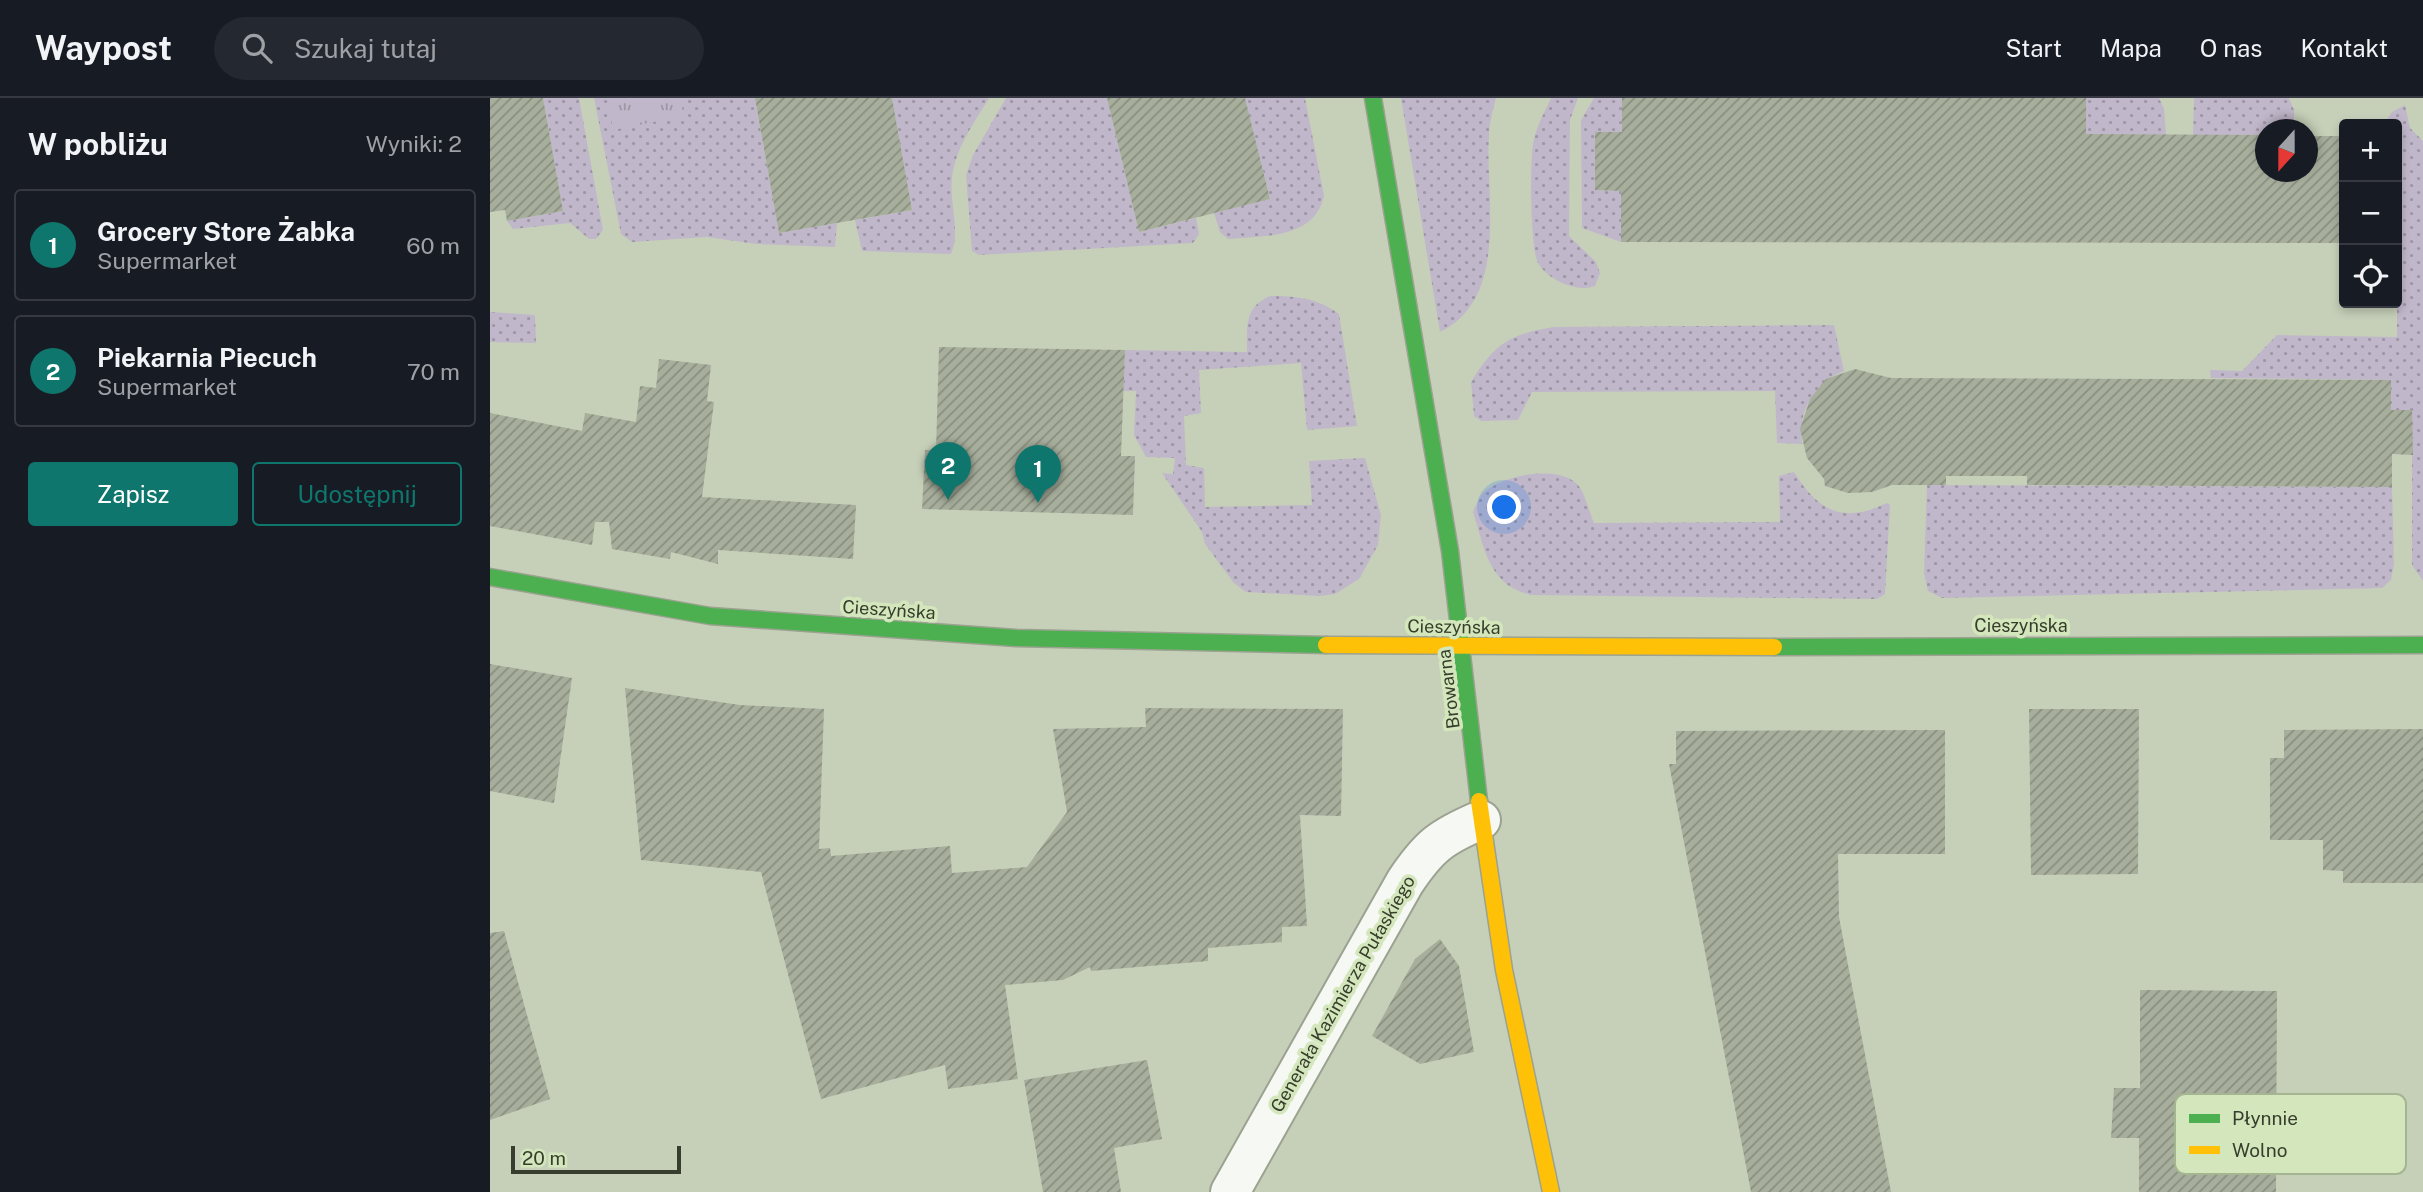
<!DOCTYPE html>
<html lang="pl">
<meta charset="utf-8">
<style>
:root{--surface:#171b24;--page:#242831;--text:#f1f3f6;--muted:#9ea1a6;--line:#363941;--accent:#0f766e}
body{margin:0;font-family:"Public Sans",sans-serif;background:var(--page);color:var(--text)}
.controls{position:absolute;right:21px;top:21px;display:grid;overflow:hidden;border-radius:7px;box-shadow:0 4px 10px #0003}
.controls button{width:63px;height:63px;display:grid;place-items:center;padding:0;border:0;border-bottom:2px solid var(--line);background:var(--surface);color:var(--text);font:35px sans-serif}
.compass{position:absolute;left:1765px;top:21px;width:63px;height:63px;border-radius:50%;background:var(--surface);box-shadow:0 4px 10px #0003;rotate:201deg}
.scale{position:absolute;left:21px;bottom:18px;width:170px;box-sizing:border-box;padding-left:7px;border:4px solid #373e2d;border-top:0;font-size:19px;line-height:24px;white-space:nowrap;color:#373e2d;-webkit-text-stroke:5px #d4e7bc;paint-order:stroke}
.you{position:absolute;left:1015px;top:410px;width:24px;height:24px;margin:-18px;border:5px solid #fff;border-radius:50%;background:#1a73e8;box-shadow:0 0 0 10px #1a73e833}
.badge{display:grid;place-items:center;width:46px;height:46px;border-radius:50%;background:var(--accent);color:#fff;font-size:23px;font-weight:700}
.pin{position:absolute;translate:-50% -58px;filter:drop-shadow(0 2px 4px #0008)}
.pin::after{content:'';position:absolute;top:37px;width:24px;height:21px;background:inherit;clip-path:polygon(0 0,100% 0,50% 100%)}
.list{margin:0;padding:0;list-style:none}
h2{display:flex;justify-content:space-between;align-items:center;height:91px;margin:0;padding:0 28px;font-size:30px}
h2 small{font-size:23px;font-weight:400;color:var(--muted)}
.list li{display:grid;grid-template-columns:46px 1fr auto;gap:21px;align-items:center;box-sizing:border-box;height:112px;margin:0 14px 14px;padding:0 14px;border:2px solid var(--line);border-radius:7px}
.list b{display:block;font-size:26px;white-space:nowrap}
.list p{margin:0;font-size:23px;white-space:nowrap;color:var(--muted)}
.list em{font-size:23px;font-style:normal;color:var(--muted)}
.actions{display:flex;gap:14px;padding:21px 28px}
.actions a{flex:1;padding:16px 0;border:2px solid var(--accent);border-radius:7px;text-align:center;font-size:24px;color:var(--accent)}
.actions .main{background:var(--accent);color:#fff}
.icon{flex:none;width:38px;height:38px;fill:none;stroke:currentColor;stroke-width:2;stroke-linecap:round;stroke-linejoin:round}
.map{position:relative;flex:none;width:1933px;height:1094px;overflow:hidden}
header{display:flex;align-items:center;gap:42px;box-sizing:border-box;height:98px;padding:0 35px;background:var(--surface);border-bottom:2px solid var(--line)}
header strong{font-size:33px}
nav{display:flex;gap:38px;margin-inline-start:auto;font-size:24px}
.search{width:490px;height:63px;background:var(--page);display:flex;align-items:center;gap:18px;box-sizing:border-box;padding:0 24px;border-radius:38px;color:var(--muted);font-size:26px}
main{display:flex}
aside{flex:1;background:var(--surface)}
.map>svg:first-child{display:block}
.grass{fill:url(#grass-dots)}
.park{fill:url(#park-tufts)}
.building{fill:url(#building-hatch)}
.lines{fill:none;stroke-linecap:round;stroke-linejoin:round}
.street-casing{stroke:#9ba290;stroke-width:42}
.fast-casing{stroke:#9ba290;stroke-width:19}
.slow-casing{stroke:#9ba290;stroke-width:19}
.street{stroke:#f6f8f4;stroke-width:38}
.fast{stroke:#4caf50;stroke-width:16}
.slow{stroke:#ffc107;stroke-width:16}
.labels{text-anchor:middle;stroke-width:7;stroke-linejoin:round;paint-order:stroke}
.street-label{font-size:18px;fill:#373e2d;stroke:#d4e7bc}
.key{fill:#d4e7bc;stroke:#a5b491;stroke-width:2}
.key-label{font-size:19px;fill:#373e2d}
</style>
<header>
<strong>Waypost</strong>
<div class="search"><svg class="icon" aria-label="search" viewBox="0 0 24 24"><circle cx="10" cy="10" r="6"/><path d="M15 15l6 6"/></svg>Szukaj tutaj</div>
<nav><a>Start</a><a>Mapa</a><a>O nas</a><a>Kontakt</a></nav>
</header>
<main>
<aside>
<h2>W pobliżu<small>Wyniki: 2</small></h2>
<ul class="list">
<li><span class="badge">1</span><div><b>Grocery Store Żabka</b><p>Supermarket</p></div><em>60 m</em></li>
<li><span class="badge">2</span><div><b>Piekarnia Piecuch</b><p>Supermarket</p></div><em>70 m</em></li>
</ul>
<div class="actions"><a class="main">Zapisz</a><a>Udostępnij</a></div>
</aside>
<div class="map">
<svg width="1933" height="1094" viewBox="0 0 1933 1094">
<defs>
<pattern id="grass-dots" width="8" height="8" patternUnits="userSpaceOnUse" patternTransform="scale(1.75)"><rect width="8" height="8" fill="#c0b7ca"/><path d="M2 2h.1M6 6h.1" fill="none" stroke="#9d96a4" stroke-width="1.8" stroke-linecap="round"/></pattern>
<pattern id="park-tufts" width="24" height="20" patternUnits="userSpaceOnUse" patternTransform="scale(1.75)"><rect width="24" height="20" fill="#c0b7ca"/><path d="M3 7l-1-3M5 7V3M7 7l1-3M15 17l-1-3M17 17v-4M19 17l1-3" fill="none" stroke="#9d96a4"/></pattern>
<pattern id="building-hatch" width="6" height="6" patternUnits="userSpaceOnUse" patternTransform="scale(1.75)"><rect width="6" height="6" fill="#a7ae9c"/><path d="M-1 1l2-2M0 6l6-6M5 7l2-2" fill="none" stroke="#898f80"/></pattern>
</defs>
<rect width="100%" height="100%" fill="#c6d0b9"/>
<path class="grass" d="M 53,0 L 89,0 L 113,132 L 106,141 L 99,141 L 80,125 L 23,131 L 17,123 L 73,113 Z
M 104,0 L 265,0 L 289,135 L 347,125 L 345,149 L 266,146 L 217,139 L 142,144 L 131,136 Z
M 402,0 L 499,0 C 484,25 465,51 462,80 C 459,103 471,134 461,156 L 372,153 L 365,122 L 422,112 Z
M 516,0 L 617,0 L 649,134 L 706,120 L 709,136 L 703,145 L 489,157 L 482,153 L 476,77 L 483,57 Z
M 755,0 L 815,0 L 834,98 C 824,141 774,138 738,141 L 730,134 L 724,115 L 780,101 Z
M 911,0 L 1006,0 C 1003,12 999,25 999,37 C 995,99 1020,200 950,234 Z
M 1061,0 L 1088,0 L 1080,22 L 1079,138 L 1106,164 L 1110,175 L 1105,188 C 1087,195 1058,182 1048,165 C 1040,149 1040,65 1043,46 C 1046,29 1054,15 1061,0 Z
M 1104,0 L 1132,0 L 1132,34 L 1105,34 L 1105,92 L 1131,93 L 1131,144 L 1092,130 L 1091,22 Z
M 1596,0 L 1669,0 L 1674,11 L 1676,37 L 1596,36 Z
M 1704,0 L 1799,0 L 1804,12 L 1804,31 L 1776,32 L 1775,37 L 1703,37 Z
M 1915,7 L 1920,30 L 1933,43 L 1933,483 L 1922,467 L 1922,313 L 1901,312 L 1901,282 L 1721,280 L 1720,272 L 1752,273 L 1787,237 L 1907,239 L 1907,26 L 1894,26 L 1902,14 Z
M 780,198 C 806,198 828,200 849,216 L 867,328 L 817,332 L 811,265 L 709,272 L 711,315 L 694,318 L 696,367 L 714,370 L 715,409 L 822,407 L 819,363 L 875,360 L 891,417 L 888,447 L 869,481 L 845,496 L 829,498 L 756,494 L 744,485 L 715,446 L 712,434 L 672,375 L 683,376 L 685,360 L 656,359 L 644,337 L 646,293 L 633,293 L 635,252 L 757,254 C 757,229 754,209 780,198 Z
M 0,214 L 45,217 L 46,245 L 0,244 Z
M 1344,227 L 1354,273 L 1335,282 L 1335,286 C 1315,301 1309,322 1312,346 L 1287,345 L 1285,293 L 1042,294 L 1028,322 L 991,323 L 984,318 L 981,284 C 1005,245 1020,236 1064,229 Z
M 1304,374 C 1329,414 1353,426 1397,405 L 1400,407 L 1395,496 L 1387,501 L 1041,497 C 998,487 995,451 983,414 C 986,408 989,399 993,395 C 1012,377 1066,367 1086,385 C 1095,393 1099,414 1104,425 L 1290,424 L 1289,378 Z
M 1437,387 L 1902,389 L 1904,466 L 1901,482 L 1892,490 L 1452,500 L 1438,493 L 1434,475 Z"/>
<path class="park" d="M 118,0 L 190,0 L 194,18 L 123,32 Z"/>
<path class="building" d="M 0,0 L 53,0 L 73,113 L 17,123 L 15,112 L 0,114 Z
M 265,0 L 402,0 L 422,112 L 289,135 Z
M 617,0 L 755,0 L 780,101 L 649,134 Z
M 1132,0 L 1596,0 L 1596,36 L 1775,37 L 1775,74 L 1817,74 L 1817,38 L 1854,38 L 1854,145 L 1131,144 L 1131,93 L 1105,92 L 1105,34 L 1132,34 Z
M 449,249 L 635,252 L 631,358 L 645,358 L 643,417 L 432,411 L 435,352 L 446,352 Z
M 169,261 L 221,267 L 217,303 L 224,304 L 212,399 L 366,407 L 363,461 L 228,452 L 228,466 L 181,454 L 180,461 L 122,451 L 119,424 L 105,424 L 102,447 L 0,428 L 0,315 L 92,333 L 95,315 L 146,324 L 150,288 L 166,290 Z
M 1365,271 L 1401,280 L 1901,282 L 1901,312 L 1922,312 L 1923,357 L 1902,356 L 1902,389 L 1537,387 L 1537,378 L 1456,378 L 1456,387 L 1402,387 L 1382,394 L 1358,395 L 1335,388 L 1334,381 L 1317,360 L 1310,331 L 1320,301 L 1336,281 Z
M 0,566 L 82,580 L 64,705 L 0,693 Z
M 135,590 L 250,607 L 334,611 L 329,751 L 340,750 L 341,758 L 460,748 L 462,775 L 537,769 L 577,714 L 563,631 L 656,629 L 655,610 L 853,611 L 851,718 L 810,717 L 817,828 L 792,829 L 792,844 L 718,850 L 718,863 L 601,873 L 600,869 L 573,882 L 515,887 L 528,981 L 458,991 L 455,967 L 331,1001 L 271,774 L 151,762 Z
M 1539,611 L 1649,611 L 1648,776 L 1541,777 Z
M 1933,631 L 1933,785 L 1853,785 L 1853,773 L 1833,772 L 1833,742 L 1780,742 L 1780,660 L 1794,660 L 1794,632 Z
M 1455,632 L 1455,756 L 1348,756 L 1349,819 L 1401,1094 L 1261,1094 L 1179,666 L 1186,666 L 1186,633 Z
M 14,833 L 60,1001 L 0,1022 L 0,835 Z
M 950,841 L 969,868 L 984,954 L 930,966 L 882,938 L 925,861 Z
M 1650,892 L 1787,893 L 1786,1094 L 1649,1094 L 1649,1040 L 1621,1040 L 1624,990 L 1650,990 Z
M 657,962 L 672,1041 L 624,1050 L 631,1094 L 553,1094 L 534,982 Z"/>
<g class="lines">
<g class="street-casing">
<path id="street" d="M 740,1094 L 915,784 C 939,748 951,739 991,722"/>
</g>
<g class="fast-casing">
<path id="fast" d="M 883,0 L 960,453 L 989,703
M 0,479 L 220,518 L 526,540 L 836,547
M 1284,549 L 1933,547"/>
</g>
<g class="slow-casing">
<path id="slow" d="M 836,547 L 1284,549
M 989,703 L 1014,872 L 1061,1094"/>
</g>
<use href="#street" class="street"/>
<use href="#fast" class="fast"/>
<use href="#slow" class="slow"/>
</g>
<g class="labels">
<g class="street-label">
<text transform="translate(399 512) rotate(4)" y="6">Cieszyńska</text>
<text x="1531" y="534">Cieszyńska</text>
<text transform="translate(964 529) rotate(1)" y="6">Cieszyńska</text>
<text transform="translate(959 591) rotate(-97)" y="6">Browarna</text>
<text transform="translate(853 896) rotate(-60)" y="6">Generała Kazimierza Pułaskiego</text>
</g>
</g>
<rect x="1685" y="996" width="231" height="80" rx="10" class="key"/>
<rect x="1699" y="1016" width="31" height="9" fill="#4caf50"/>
<rect x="1699" y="1048" width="31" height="8" fill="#ffc107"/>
<g class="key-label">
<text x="1742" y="1027">Płynnie</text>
<text x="1742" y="1059">Wolno</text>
</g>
</svg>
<div class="controls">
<button>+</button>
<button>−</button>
<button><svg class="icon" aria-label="locate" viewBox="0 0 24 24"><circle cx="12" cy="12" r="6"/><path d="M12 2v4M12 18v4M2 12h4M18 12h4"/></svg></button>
</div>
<svg class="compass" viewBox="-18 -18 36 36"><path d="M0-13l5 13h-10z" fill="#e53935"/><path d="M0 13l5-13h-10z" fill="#9ea1a6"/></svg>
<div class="scale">20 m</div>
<div class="you"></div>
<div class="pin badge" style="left:548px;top:405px">1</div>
<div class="pin badge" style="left:458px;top:402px">2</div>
</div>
</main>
